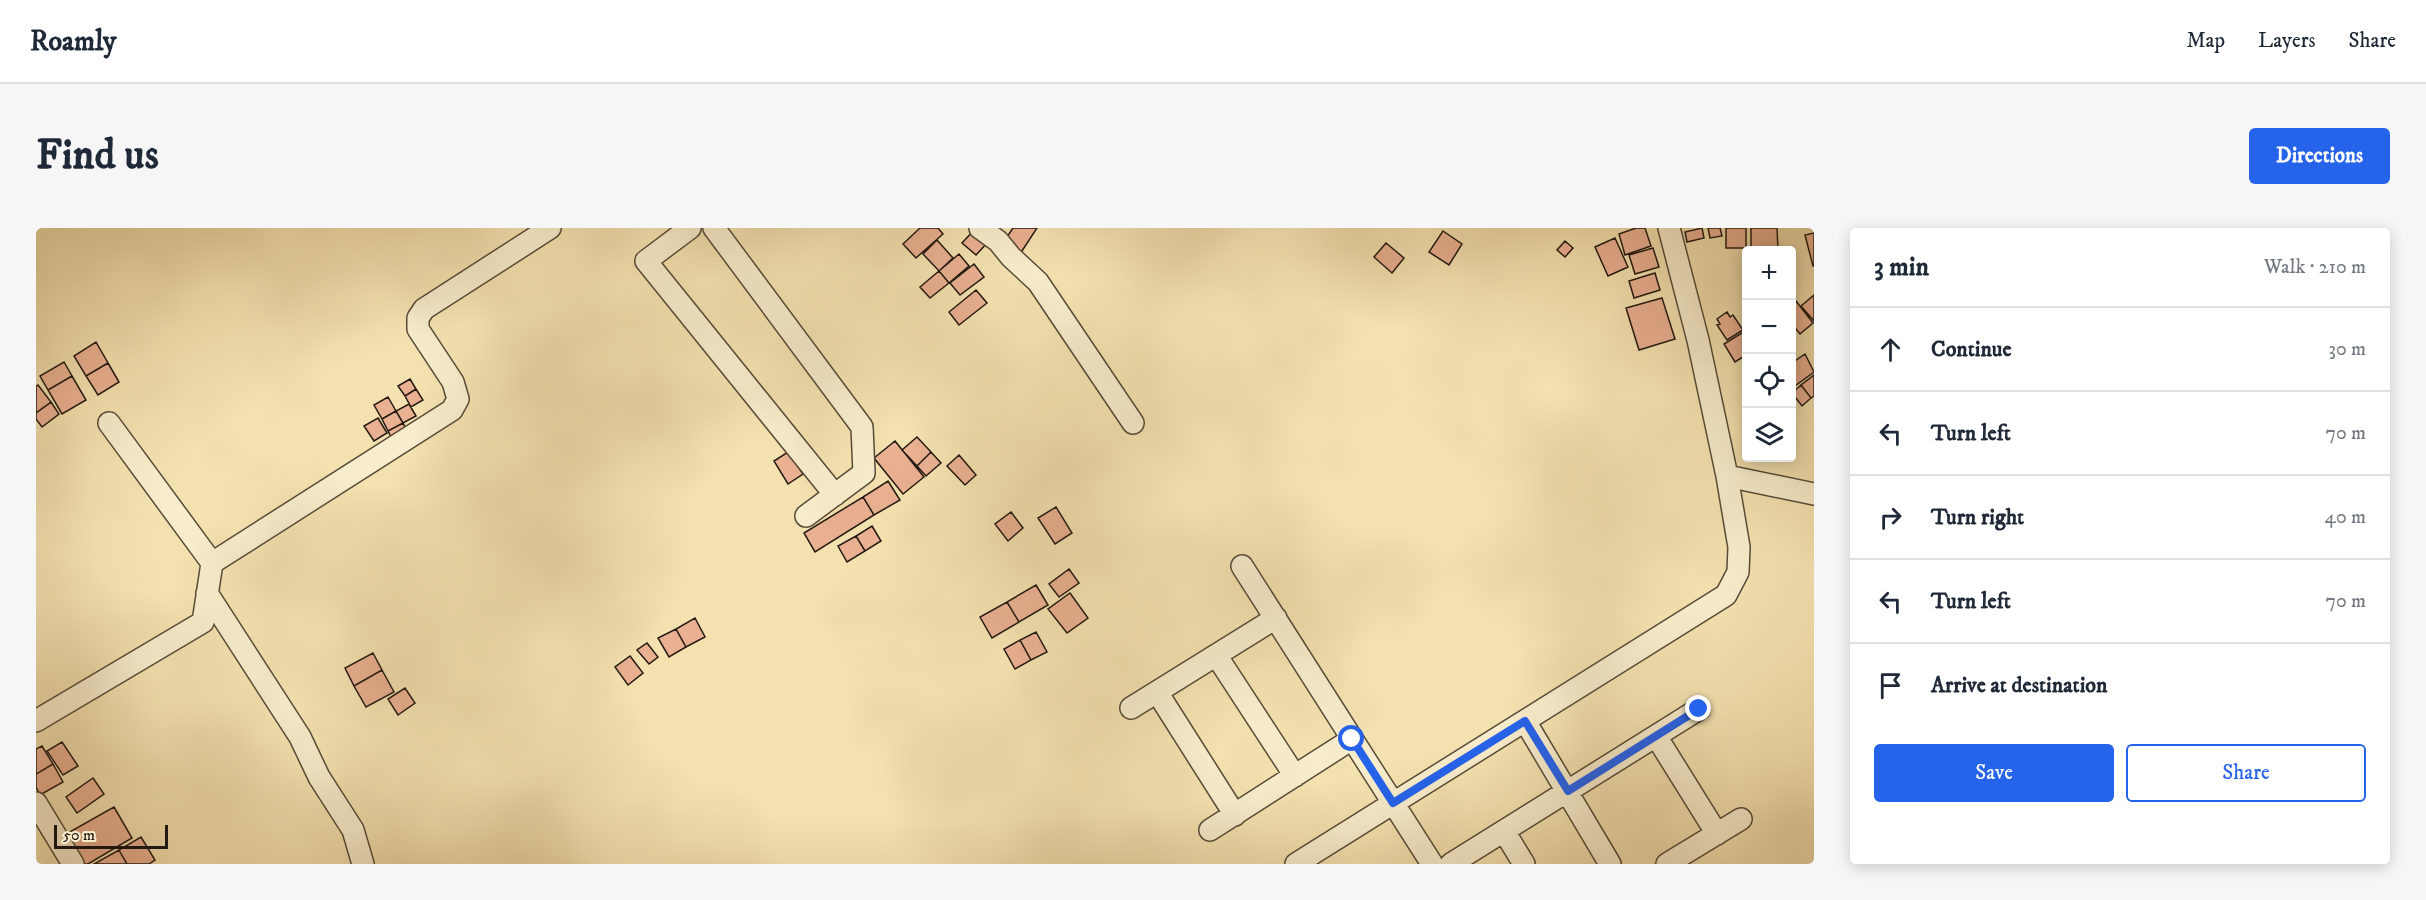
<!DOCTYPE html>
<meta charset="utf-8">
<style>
:root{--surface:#fff;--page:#f6f6f7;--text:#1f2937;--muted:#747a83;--line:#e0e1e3;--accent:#2563eb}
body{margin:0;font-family:"IM FELL DW Pica",serif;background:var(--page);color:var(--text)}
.controls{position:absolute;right:18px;top:18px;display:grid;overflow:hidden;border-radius:6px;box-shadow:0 3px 15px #0003}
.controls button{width:54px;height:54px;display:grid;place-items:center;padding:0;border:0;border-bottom:2px solid var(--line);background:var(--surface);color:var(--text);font:30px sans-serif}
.scale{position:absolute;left:18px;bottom:15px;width:114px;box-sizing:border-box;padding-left:6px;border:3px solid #231911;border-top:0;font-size:16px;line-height:21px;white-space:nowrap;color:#231911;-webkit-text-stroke:4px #f7eccb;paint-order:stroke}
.stop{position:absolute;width:18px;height:18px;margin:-14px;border:4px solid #2563eb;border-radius:50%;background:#fff}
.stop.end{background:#2563eb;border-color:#fff;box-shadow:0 2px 6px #0008}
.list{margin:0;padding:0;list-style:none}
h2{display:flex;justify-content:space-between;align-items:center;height:78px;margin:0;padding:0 24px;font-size:26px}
h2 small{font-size:20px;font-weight:400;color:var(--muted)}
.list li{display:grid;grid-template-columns:39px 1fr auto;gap:18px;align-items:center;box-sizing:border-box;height:84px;padding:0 24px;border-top:2px solid var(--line)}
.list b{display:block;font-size:22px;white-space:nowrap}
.list em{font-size:20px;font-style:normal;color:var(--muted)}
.actions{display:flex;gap:12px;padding:18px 24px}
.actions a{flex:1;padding:14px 0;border:2px solid var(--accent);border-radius:6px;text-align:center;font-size:21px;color:var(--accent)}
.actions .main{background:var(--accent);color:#fff}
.icon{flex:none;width:33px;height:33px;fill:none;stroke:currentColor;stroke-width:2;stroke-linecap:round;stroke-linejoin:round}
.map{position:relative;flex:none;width:1778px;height:636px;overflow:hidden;border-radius:6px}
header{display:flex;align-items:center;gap:36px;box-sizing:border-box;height:84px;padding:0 30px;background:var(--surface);border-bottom:2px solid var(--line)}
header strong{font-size:28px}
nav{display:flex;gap:33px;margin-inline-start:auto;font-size:21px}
.intro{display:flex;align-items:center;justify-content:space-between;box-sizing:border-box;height:144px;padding:0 36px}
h1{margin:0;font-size:42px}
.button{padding:15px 27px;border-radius:6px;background:var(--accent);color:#fff;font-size:21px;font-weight:700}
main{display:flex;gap:36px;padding:0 36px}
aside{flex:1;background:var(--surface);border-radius:6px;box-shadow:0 3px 15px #0003}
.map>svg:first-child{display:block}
.building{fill:#e9b091;stroke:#231911;stroke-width:1.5}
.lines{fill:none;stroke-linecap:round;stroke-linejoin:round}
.minor-casing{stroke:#574b38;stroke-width:24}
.minor{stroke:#f7eccb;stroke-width:21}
.route{stroke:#2563eb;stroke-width:8}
</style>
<header>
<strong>Roamly</strong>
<nav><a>Map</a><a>Layers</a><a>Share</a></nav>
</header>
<div class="intro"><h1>Find us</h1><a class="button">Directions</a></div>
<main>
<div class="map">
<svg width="1778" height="636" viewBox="0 0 1778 636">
<rect width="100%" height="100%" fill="#f3e1af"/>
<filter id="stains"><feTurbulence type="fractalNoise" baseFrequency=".00333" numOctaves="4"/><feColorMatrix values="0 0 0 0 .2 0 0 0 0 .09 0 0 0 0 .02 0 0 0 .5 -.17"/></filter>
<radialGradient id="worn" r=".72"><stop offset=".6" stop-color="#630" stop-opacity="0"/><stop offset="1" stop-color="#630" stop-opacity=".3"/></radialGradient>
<path class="building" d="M 884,0 L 902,0 L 907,6 L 880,30 L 867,16 Z
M 940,0 L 953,13 L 940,27 L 926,15 Z
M 977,0 L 1001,0 L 984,26 L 967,15 Z
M 1600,0 L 1609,0 L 1615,18 L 1589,27 L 1583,6 Z
M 1666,0 L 1668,10 L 1651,14 L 1649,4 Z
M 1672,0 L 1684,0 L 1686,8 L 1674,10 Z
M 1690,0 L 1710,0 L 1710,20 L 1690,20 Z
M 1715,0 L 1741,0 L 1742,22 L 1715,22 Z
M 1407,3 L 1426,16 L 1413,37 L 1393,24 Z
M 1778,5 L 1778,38 L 1777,38 L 1769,7 Z
M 1579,10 L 1592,39 L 1572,48 L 1559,19 Z
M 901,12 L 917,30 L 903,43 L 887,26 Z
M 1529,13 L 1537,20 L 1529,29 L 1521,22 Z
M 1350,15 L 1368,30 L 1356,45 L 1338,29 Z
M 1617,20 L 1623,39 L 1599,46 L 1593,27 Z
M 923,26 L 933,38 L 913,55 L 903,43 Z
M 938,36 L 948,49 L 924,67 L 914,55 Z
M 903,43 L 913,55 L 894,70 L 884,59 Z
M 1619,45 L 1624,62 L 1598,70 L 1593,53 Z
M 940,62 L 951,75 L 923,97 L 913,84 Z
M 1778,67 L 1778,93 L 1765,78 Z
M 1626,70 L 1639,111 L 1603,122 L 1590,80 Z
M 1760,73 L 1777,95 L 1764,106 L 1756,96 L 1756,77 Z
M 1691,84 L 1694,89 L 1697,87 L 1707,102 L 1691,112 L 1681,97 L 1684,96 L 1681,91 Z
M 1709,103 L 1710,127 L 1699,134 L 1688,116 Z
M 60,114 L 72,135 L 50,148 L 38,128 Z
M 1769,126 L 1778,144 L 1756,160 L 1756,135 Z
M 28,134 L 36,148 L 12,162 L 4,148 Z
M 72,135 L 83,154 L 62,167 L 50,148 Z
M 1778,147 L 1778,168 L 1775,170 L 1765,157 Z
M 36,148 L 50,172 L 26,186 L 12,162 Z
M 374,151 L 380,161 L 369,168 L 362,158 Z
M 2,157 L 15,174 L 0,185 L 0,158 Z
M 1765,157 L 1775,170 L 1766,178 L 1756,165 Z
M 380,161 L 387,172 L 375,179 L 369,168 Z
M 352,169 L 360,183 L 346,191 L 338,177 Z
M 15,174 L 23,186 L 6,199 L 0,191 L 0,185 Z
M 373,176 L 380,188 L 367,195 L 360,183 Z
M 360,183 L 367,195 L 352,203 L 346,191 Z
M 342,190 L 351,205 L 338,213 L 328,198 Z
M 367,195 L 371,203 L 356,211 L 352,203 Z
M 881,209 L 895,224 L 881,238 L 866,222 Z
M 859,213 L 888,249 L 867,266 L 838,230 Z
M 752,224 L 767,246 L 752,256 L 738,233 Z
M 895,224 L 905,235 L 890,248 L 881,238 Z
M 923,227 L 940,247 L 929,257 L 911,238 Z
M 852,253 L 864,272 L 838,287 L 827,269 Z
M 827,269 L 838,287 L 779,324 L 768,305 Z
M 1020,279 L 1036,305 L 1019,316 L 1002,290 Z
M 975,284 L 987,300 L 972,313 L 959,296 Z
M 836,298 L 845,313 L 829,323 L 820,308 Z
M 820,308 L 829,323 L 811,334 L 802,318 Z
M 1033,341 L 1043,355 L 1023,369 L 1013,356 Z
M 1000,357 L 1012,377 L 983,394 L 971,374 Z
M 1034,365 L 1052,390 L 1031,405 L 1012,381 Z
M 971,374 L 983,394 L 956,410 L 944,389 Z
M 659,390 L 669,409 L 650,419 L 640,401 Z
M 640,401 L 650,419 L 633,429 L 622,410 Z
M 1000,404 L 1011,424 L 995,432 L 984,412 Z
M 984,412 L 995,432 L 979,441 L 968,421 Z
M 611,415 L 622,429 L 613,436 L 601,422 Z
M 337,425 L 346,442 L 318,458 L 309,440 Z
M 594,428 L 607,445 L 592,457 L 579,439 Z
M 346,442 L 358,464 L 330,479 L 318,458 Z
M 369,460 L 379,475 L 362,487 L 352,471 Z
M 26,514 L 42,538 L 27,547 L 11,523 Z
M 6,518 L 17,536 L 0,546 L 0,521 Z
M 17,536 L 27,554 L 4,567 L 0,559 L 0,546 Z
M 57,550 L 68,566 L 41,585 L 30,569 Z
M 78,579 L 96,610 L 52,636 L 47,636 L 30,606 Z
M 105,609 L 119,632 L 113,636 L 91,636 L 83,622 Z
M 83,622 L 91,636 L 58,636 Z"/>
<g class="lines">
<g class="minor-casing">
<path id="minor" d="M 654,0 L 610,33 L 799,267
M 678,0 L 826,199 L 828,245 L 770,288
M 944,0 L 962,13 L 975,29 L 1002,54 L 1097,195
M 73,195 L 176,335
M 1691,248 L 1778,266
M 1206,338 L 1396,636
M 171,365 L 264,509 L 283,549 L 317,602 L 327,636
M 1180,427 L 1259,548
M 1121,464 L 1199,587
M 1095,480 L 1240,390
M 0,493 L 167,394 L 176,335 L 416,182 L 422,171 L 417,154 L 382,101 L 382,90 L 388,81 L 514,0
M 1489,493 L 1574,636
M 1620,508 L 1681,606
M 0,575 L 37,636
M 1174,602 L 1316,511
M 1468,603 L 1488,636
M 1260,636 L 1690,367 L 1702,344 L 1703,319 L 1691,248 L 1662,112 L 1633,0
M 1415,636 L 1663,481
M 1631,636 L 1705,591"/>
</g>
<use href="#minor" class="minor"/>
</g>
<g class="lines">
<path class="route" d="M 1316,511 L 1357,575 L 1489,493 L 1532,563 L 1663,481"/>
</g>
<rect width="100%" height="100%" filter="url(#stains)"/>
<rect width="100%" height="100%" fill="url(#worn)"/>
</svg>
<div class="controls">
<button>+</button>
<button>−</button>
<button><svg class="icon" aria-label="locate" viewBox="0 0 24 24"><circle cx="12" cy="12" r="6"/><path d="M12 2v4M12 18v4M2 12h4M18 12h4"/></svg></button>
<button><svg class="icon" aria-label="layers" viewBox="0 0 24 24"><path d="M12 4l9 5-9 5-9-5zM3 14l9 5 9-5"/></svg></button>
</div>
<div class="scale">50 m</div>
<div class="stop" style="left:1316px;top:511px"></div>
<div class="stop end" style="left:1663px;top:481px"></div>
</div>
<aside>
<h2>3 min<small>Walk · 210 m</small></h2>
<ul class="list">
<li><svg class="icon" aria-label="ahead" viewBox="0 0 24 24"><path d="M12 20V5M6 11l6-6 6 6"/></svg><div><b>Continue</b></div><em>30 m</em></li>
<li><svg class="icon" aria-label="left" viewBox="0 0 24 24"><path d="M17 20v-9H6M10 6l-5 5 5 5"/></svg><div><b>Turn left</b></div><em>70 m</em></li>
<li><svg class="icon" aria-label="right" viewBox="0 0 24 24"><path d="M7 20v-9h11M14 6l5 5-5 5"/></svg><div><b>Turn right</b></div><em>40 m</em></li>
<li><svg class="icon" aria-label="left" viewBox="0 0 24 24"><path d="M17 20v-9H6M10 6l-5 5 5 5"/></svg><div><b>Turn left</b></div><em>70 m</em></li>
<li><svg class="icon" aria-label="arrive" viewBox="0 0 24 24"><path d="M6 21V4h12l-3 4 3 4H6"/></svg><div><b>Arrive at destination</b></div></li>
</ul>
<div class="actions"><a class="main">Save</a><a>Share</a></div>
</aside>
</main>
